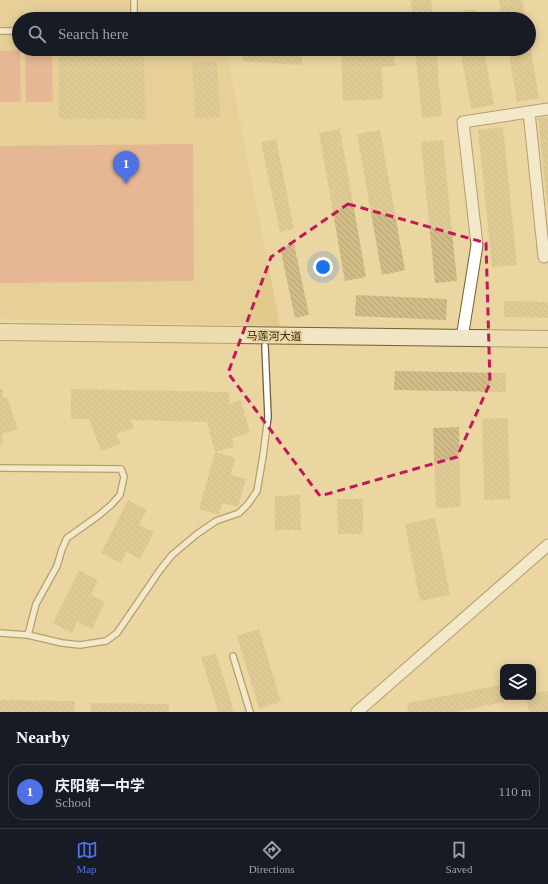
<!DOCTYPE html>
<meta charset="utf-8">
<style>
:root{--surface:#171b24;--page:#242831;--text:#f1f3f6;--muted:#9ea1a6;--line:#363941;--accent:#4f71e5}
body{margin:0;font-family:"Times New Roman","Noto Sans SC",serif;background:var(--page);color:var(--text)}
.controls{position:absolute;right:12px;bottom:12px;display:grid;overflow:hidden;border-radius:8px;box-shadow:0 2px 10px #0003}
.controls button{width:36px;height:36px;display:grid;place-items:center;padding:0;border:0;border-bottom:1px solid var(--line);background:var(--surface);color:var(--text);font:20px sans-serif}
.you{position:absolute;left:323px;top:267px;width:14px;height:14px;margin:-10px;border:3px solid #fff;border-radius:50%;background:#1a73e8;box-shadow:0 0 0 6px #1a73e833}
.badge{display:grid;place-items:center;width:26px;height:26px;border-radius:50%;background:var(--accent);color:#fff;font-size:13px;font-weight:700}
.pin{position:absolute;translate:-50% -33px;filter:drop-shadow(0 1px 2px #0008)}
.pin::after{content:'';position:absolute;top:21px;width:14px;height:12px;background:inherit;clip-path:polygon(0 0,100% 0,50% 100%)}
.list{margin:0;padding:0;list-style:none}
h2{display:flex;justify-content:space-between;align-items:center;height:52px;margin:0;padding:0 16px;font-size:17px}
h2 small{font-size:13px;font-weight:400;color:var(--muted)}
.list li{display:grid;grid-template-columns:26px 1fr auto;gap:12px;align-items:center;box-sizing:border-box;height:56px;margin:0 8px 8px;padding:0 8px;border:1px solid var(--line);border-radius:16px}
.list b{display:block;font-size:15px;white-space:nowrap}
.list p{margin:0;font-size:13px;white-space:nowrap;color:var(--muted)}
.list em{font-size:13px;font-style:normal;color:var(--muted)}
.icon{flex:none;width:22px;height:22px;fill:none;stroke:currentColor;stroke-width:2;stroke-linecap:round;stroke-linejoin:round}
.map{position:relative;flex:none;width:548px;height:712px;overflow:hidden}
.search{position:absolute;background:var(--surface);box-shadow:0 2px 10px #0003;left:12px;right:12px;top:12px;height:44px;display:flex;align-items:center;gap:10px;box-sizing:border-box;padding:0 14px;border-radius:22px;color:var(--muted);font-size:15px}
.sheet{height:116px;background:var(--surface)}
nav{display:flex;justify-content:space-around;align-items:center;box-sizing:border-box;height:56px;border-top:1px solid var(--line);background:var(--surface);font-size:11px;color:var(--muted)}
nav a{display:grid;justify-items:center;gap:2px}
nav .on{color:var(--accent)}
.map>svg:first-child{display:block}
.built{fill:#e2c98c}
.park{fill:#dd9288}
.building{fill:url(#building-back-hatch)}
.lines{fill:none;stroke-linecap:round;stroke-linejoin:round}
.lane-casing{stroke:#735f2d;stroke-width:8}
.street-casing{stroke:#735f2d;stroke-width:13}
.secondary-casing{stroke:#735f2d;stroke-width:18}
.lane{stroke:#fff;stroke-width:5.5}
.street{stroke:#fff;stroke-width:11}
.secondary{stroke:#f0e5c4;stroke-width:16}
.marked{fill:none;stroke:#c2185b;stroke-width:3;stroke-dasharray:8 5;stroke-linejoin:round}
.labels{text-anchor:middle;stroke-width:4;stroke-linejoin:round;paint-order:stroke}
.street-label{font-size:11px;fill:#2d2510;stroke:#ebd5a0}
</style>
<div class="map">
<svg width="548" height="712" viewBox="0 0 548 712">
<defs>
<pattern id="building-back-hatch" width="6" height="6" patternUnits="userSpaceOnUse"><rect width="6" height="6" fill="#d1bc87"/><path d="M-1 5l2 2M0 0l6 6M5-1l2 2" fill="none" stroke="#b4a174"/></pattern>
</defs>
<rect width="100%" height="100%" fill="#ebd5a0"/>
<path class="built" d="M 0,0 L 134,0 L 137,19 L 19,19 L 19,49 L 226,49 L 280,326 L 0,319 Z"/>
<path class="park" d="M 20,50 L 21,102 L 0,102 L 0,51 Z
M 25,50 L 52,50 L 53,102 L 26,102 Z
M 193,144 L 194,281 L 0,283 L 0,146 Z"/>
<path class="building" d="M 411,0 L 431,0 L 433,19 L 413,19 Z
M 499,0 L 522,0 L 526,19 L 502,19 Z
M 476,9 L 478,19 L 454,19 L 453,13 Z
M 529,43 L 530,43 L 539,98 L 517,102 L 508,49 L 529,49 Z
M 59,49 L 144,49 L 145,119 L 59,119 Z
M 243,49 L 303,49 L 302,65 L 242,61 Z
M 341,49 L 394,49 L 395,66 L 382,67 L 383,99 L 343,101 Z
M 415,49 L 436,49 L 442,116 L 422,118 Z
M 460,49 L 484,49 L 494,105 L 471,109 Z
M 217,61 L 220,117 L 195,118 L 192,62 Z
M 548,117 L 548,203 L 547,204 L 538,118 Z
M 503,127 L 517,265 L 492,267 L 478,130 Z
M 340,129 L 366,277 L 345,281 L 319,133 Z
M 380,130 L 405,270 L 382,275 L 357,134 Z
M 276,139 L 294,229 L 280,232 L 261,142 Z
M 443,140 L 457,281 L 435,283 L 421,142 Z
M 294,244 L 309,315 L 295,318 L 280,247 Z
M 356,295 L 447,299 L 446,320 L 355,316 Z
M 504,301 L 548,302 L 548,318 L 504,317 Z
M 395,371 L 506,373 L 506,392 L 394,390 Z
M 0,389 L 3,389 L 3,398 L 7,397 L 18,429 L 1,435 L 4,444 L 0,445 Z
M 71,389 L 229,392 L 229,404 L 241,400 L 250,433 L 232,438 L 234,447 L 215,452 L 207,422 L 131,420 L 134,428 L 117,434 L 120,444 L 101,451 L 89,419 L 71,419 Z
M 508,418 L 510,499 L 484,500 L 482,419 Z
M 459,427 L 461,507 L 436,508 L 433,428 Z
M 215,452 L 235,458 L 231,475 L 246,479 L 238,507 L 222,503 L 219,515 L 199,509 Z
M 300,495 L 301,530 L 275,530 L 275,496 Z
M 337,499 L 363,499 L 363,534 L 338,534 Z
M 128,500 L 147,510 L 139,525 L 154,532 L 140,559 L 126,552 L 121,563 L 101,553 Z
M 435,518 L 450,595 L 420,601 L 405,524 Z
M 79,570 L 98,580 L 91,595 L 105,602 L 92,629 L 77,622 L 72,633 L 53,623 Z
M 259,629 L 281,702 L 259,709 L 237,636 Z
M 216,653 L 234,712 L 218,712 L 201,657 Z
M 501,685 L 504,702 L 454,712 L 408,712 L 407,703 Z
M 548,691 L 548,712 L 529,712 L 526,697 L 533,697 L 533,694 Z
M 0,700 L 75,701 L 74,712 L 0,712 Z
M 91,703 L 169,704 L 169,712 L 91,712 Z"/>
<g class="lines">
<g class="lane-casing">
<path id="lane" d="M 134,19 L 134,0
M 0,31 L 19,31
M 0,468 L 121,469 L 124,477 L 120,495 L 111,505 L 98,516 L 67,538 L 62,549 L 57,566 L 36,604 L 28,635
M 0,633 L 28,635 L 62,643 L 80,645 L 106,641 L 117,633 L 160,570 L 172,555 L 197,534 L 216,521 L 239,513 L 248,504 L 257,491 L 263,456 L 268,417 L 265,346
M 233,656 L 250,712"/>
</g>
<g class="street-casing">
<path id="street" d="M 529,112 L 544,257
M 462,338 L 477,245 L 463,122 L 548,109
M 357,712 L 548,545"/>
</g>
<g class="secondary-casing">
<path id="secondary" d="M 0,332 L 548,339"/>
</g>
<use href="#lane" class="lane"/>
<use href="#street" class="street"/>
<use href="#secondary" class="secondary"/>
</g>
<path d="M0 0H548V712H0ZM 348,204 L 486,243 L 490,383 L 457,457 L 320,496 L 228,373 L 271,257 Z" fill="#ebd5a0" fill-opacity=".55" fill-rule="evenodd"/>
<path class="marked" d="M 348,204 L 486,243 L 490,383 L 457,457 L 320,496 L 228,373 L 271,257 Z"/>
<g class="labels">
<g class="street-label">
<text transform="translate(274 336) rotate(1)" y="4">马莲河大道</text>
</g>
</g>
</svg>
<div class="controls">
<button><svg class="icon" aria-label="layers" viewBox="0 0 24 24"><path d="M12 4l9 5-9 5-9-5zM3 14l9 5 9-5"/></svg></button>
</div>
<div class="you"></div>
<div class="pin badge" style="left:126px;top:184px">1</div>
<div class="search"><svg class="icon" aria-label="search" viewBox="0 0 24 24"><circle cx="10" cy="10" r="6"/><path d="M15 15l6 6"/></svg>Search here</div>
</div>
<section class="sheet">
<h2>Nearby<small></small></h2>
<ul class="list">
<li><span class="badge">1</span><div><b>庆阳第一中学</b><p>School</p></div><em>110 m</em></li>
</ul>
</section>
<nav>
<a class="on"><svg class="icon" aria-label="map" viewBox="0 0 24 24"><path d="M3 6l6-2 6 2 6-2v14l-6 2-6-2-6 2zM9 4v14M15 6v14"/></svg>Map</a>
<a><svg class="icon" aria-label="directions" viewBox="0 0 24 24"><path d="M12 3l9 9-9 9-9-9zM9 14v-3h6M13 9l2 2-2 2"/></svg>Directions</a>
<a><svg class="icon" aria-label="saved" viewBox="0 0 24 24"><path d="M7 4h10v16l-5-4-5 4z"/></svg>Saved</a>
</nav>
